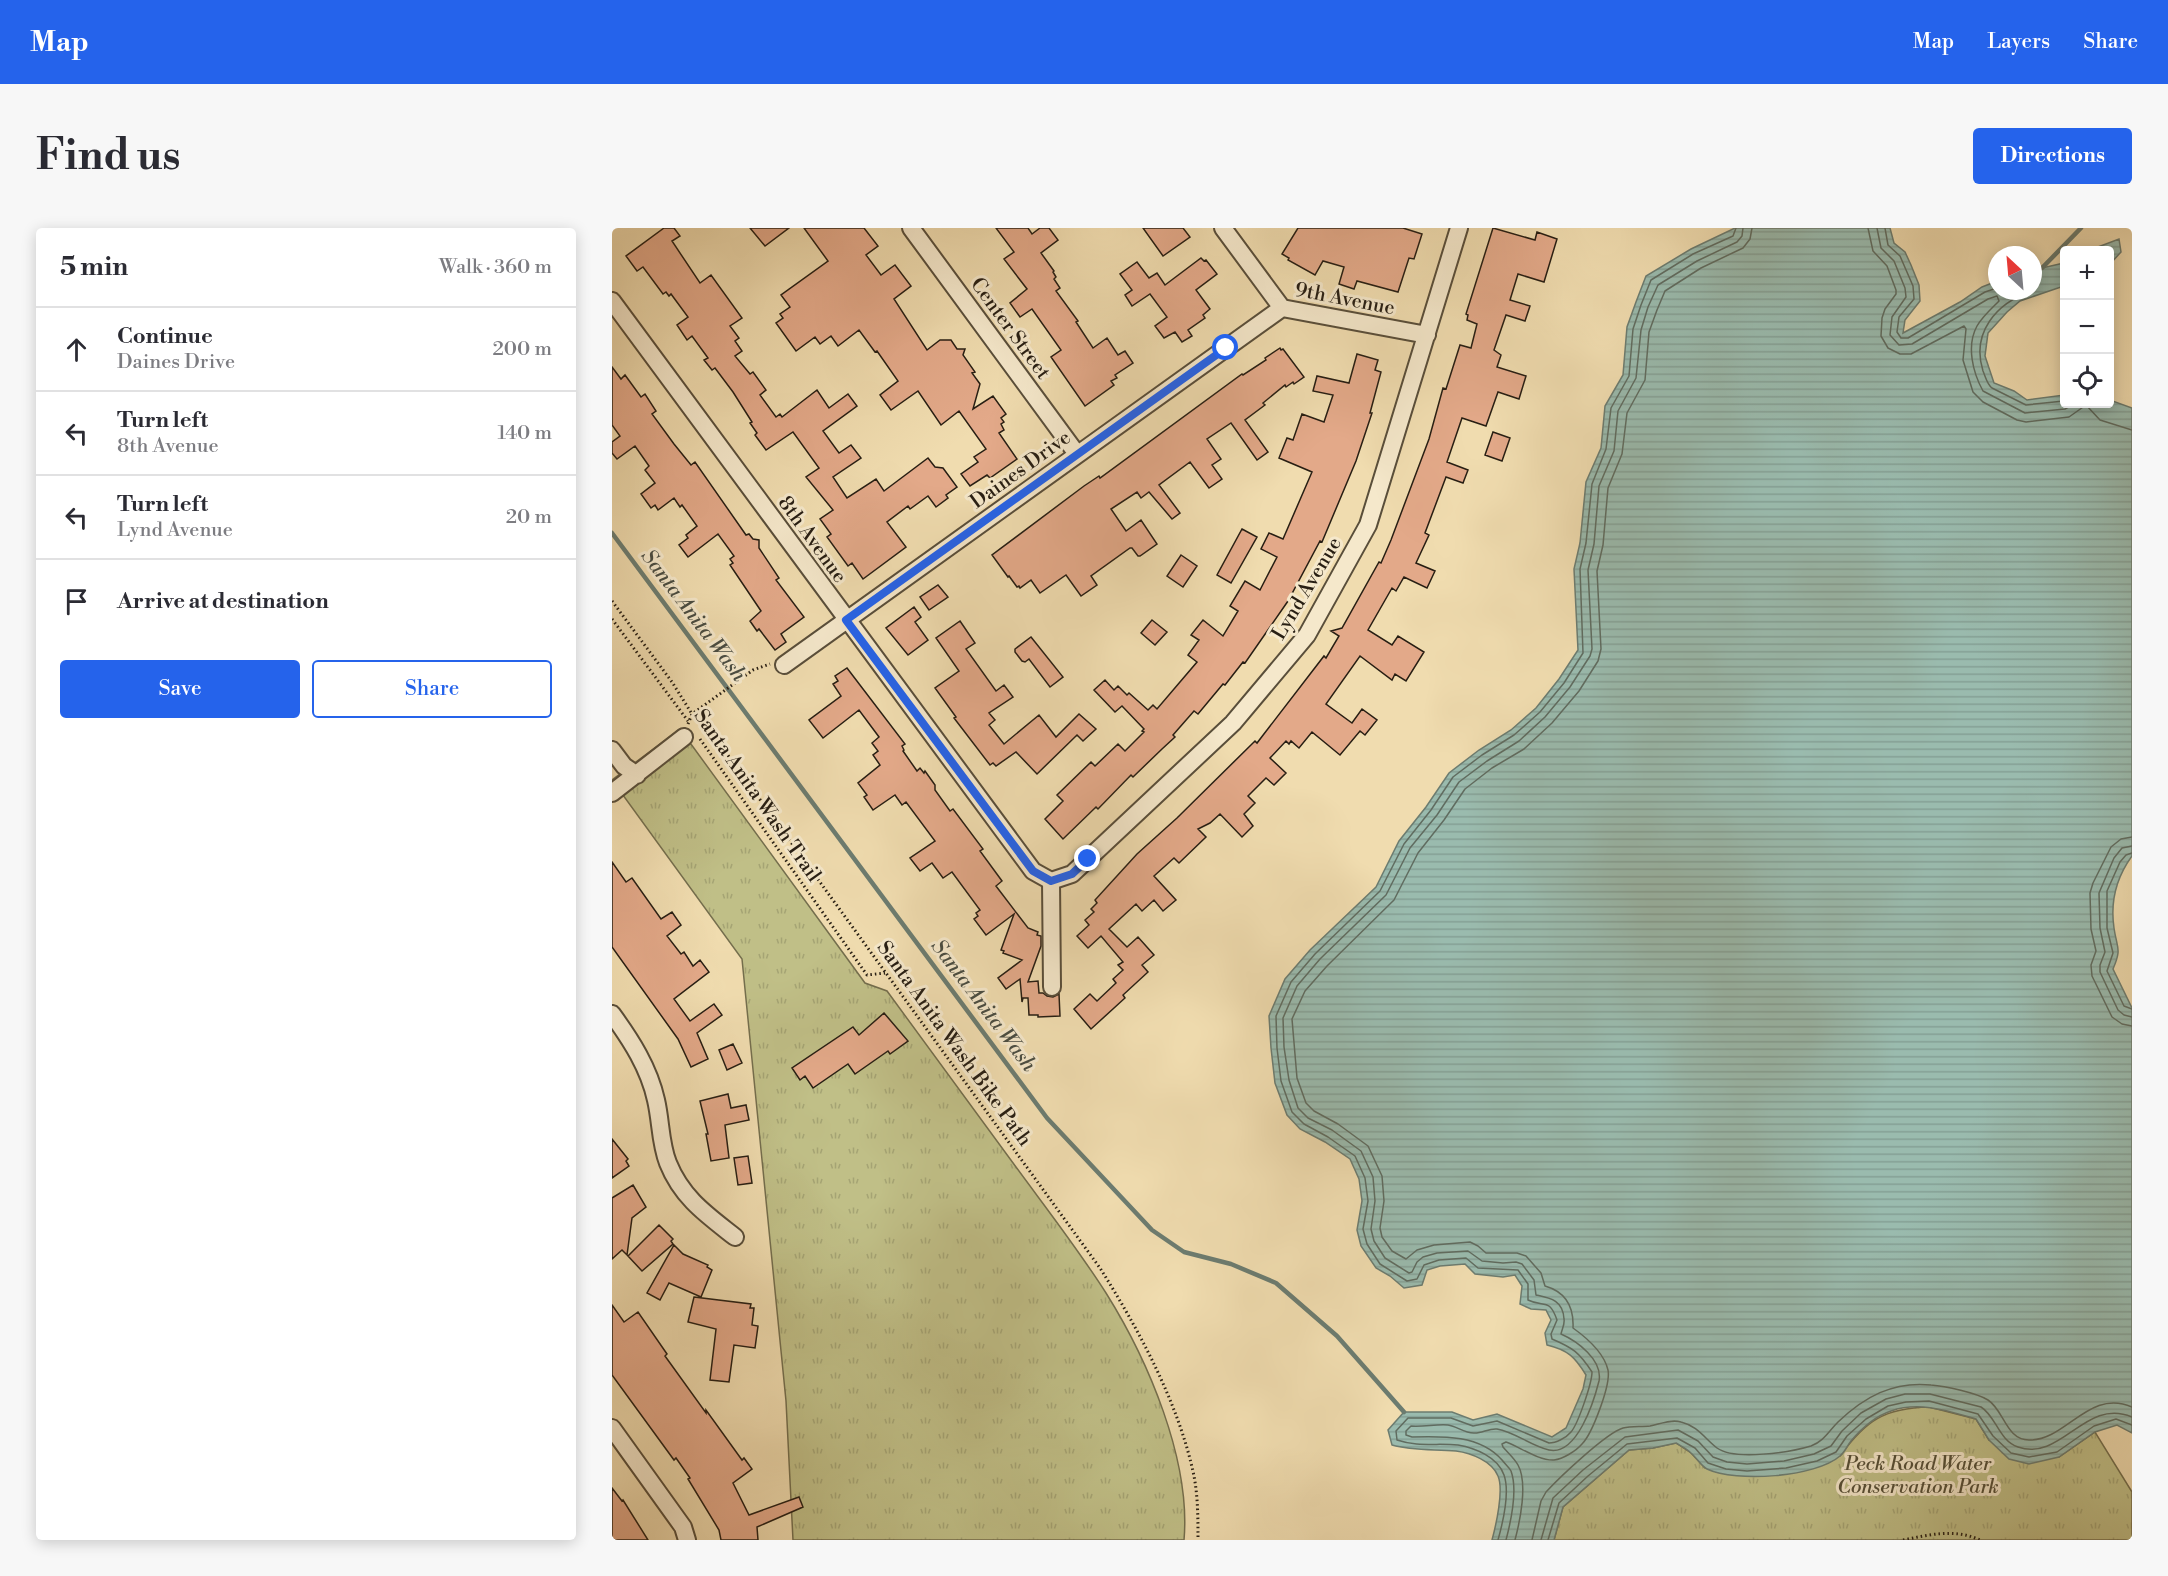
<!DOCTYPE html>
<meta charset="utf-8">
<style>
:root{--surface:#fff;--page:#f7f7f7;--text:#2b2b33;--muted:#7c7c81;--line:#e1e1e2;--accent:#2563eb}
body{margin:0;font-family:"Libre Bodoni",serif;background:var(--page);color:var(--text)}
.controls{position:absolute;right:18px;top:18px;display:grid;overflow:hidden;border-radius:6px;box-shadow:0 3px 15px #0003}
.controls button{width:54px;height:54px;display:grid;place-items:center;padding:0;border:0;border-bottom:2px solid var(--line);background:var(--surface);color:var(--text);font:30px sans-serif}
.compass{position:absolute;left:1376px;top:18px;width:54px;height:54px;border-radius:50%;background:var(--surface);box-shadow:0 3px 15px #0003;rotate:334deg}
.stop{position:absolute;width:18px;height:18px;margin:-14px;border:4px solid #2563eb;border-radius:50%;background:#fff}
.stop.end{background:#2563eb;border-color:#fff;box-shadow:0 2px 6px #0008}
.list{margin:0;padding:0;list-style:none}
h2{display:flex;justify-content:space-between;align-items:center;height:78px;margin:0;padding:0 24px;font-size:26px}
h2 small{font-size:20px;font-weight:400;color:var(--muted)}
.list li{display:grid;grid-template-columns:39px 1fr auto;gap:18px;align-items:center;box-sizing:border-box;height:84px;padding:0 24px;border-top:2px solid var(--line)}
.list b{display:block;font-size:22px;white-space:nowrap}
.list p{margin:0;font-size:20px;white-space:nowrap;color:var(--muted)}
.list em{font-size:20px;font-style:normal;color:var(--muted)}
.actions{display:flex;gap:12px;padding:18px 24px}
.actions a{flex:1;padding:14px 0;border:2px solid var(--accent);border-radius:6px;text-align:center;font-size:21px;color:var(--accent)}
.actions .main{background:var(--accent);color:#fff}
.icon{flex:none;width:33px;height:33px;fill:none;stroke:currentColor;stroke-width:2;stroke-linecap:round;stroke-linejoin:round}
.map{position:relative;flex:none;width:1520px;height:1312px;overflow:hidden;border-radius:6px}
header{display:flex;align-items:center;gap:36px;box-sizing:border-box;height:84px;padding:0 30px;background:var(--accent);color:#fff}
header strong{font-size:28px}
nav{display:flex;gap:33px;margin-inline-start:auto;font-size:21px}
.intro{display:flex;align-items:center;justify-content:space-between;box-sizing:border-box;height:144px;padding:0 36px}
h1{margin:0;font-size:42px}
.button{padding:15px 27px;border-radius:6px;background:var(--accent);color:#fff;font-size:21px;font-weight:700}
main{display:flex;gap:36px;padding:0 36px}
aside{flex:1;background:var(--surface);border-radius:6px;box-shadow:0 3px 15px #0003}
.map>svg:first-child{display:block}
.grass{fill:url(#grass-tufts);stroke:#746e4d;stroke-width:1.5}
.water{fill:url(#water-rules);stroke:#6c7c70;stroke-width:1.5}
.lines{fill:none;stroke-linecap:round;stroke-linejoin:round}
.shore{stroke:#606c60;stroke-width:1.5}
.stream{stroke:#6c7c70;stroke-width:4.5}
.building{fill:#e3a989;stroke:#271e13;stroke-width:1.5}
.minor-casing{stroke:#594e3a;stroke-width:20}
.path{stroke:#271e13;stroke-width:3;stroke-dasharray:1.5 3;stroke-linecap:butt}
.minor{stroke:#f5e8cb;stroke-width:16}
.route{stroke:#2563eb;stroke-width:8}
.labels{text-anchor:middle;stroke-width:6;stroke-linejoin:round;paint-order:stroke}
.street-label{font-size:20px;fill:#271e13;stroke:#f5e8cb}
.park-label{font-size:20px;font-style:italic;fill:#554e36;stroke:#f5e8cb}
.water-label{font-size:21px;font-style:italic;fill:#4a4d42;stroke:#f5e8cb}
</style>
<header>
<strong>Map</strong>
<nav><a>Map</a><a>Layers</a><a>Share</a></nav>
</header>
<div class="intro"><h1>Find us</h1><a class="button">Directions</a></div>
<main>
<aside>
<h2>5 min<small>Walk · 360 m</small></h2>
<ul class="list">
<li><svg class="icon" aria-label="ahead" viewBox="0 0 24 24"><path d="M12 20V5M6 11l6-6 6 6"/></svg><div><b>Continue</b><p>Daines Drive</p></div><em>200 m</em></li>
<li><svg class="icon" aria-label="left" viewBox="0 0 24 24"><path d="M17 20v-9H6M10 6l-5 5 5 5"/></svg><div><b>Turn left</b><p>8th Avenue</p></div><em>140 m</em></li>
<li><svg class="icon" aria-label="left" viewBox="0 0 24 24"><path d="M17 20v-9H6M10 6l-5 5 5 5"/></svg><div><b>Turn left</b><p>Lynd Avenue</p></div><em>20 m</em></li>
<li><svg class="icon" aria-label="arrive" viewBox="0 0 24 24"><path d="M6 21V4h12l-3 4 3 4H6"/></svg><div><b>Arrive at destination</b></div></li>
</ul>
<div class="actions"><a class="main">Save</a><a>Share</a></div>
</aside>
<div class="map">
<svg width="1520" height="1312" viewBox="0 0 1520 1312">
<defs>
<pattern id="grass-tufts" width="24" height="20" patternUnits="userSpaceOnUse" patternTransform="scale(1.5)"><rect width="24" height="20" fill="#c0bf87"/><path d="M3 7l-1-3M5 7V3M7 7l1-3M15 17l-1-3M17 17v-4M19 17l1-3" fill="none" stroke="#a5a474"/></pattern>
<pattern id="water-rules" width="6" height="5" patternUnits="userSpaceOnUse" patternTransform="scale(1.5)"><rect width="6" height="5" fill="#9abbae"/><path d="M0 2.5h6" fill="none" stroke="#85a095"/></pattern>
</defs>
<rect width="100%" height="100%" fill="#f0dcaf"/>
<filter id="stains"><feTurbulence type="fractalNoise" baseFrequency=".00333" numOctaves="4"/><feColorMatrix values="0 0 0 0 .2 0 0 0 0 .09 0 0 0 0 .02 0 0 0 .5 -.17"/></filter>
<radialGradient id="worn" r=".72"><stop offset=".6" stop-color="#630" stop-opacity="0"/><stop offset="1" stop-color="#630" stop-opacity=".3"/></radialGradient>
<path class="grass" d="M 68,501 L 253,755 L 275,763 C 318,821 361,880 404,939 C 434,980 466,1021 494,1065 C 536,1132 579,1232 572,1312 L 181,1312 L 174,1173 L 130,731 L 0,552 Z
M 1317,1179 L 1364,1191 L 1377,1212 L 1447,1229 L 1483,1204 L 1520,1264 L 1520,1312 L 942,1312 L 951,1279 L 1017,1222 L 1041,1220 L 1064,1215 L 1079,1225 L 1093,1240 L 1228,1228 C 1254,1192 1273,1180 1317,1179 Z"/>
<path class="water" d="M 1123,0 L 1278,0 L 1282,15 L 1293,24 L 1299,37 L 1307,57 L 1308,73 L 1293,92 L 1291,105 L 1348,74 L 1370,59 L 1385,53 L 1385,63 L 1421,63 L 1421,42 L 1452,35 L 1452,58 L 1408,73 L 1395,84 L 1376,105 L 1373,128 L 1382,155 L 1402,163 L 1415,172 L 1452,167 L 1452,176 L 1498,176 L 1498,172 L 1520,180 L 1520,628 C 1504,650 1498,673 1502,700 C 1505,721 1510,720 1501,741 L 1520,780 L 1520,1205 L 1505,1197 L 1483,1204 L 1447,1229 L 1417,1236 L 1397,1231 L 1377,1212 L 1364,1191 C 1336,1183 1308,1173 1279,1183 C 1264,1188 1249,1201 1239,1213 C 1235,1218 1233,1224 1228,1228 C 1204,1249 1124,1255 1095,1241 C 1089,1238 1085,1230 1079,1225 C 1075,1221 1069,1218 1064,1215 L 1041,1220 L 1017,1222 L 951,1279 L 942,1312 L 880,1312 C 884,1297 892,1262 886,1248 C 880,1233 859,1225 844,1223 C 822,1221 801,1223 780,1217 L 776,1202 L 792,1184 L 840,1184 L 861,1192 L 885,1186 L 940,1209 L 954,1200 L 971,1161 L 974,1147 C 963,1129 956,1122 935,1117 L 933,1105 L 939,1092 L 934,1082 L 919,1081 L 908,1076 L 910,1058 L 903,1047 L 891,1049 L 863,1046 L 853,1036 L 828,1038 L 815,1042 L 810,1057 L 792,1060 L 778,1048 L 764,1040 L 749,1018 L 745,1002 L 750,973 L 747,951 L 738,931 L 713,914 L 688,901 L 675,887 L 663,855 L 659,820 L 657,788 L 673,751 L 698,722 L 764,659 L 787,613 L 814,579 L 837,545 L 867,522 L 899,502 L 924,480 L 947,451 L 966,422 L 962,341 L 968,315 L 974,254 L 989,220 L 993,178 L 1011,147 L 1015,99 L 1024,74 L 1034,48 L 1079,21 Z
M 1507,11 L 1509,24 L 1498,36 L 1498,22 L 1478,22 Z"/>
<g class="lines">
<path class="shore" d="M 1256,0 L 1261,23 L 1275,38 L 1284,62 L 1284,66 L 1273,81 L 1270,90 L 1269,108 L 1276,120 L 1288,126 L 1299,126 L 1352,98 L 1354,101 L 1351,132 L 1361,164 L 1371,174 L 1405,192 L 1414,194 L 1457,189 L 1474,177 L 1488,192 L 1520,202
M 1265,0 L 1269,20 L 1282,33 L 1293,60 L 1294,69 L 1280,89 L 1278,107 L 1287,117 L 1300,116 L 1376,71 L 1385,68 L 1387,73 C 1379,81 1370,89 1365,98 C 1354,118 1361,145 1371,163 L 1413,185 L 1453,181 L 1462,176
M 1273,0 L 1276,17 L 1288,28 L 1301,58 L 1302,71 L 1287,89 L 1285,104 L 1289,110 L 1296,110 L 1373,64 L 1385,60
M 1420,63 C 1384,75 1359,105 1371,143 C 1374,150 1375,156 1380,160 L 1414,177 L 1452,173
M 1520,609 L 1509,611 L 1499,619 L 1481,655 L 1478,665 L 1479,701 L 1484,723 L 1479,737 L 1480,748 L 1500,789 L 1510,796 L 1520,798
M 1520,618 L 1510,620 L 1502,630 L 1487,665 L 1488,700 L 1493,724 L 1488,737 L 1488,744 L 1506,782 L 1512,787 L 1520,789
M 1520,625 L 1514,627 L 1508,634 L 1495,663 L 1495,700 L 1501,725 L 1495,743 L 1512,778 L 1520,781
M 886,1312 C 891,1294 898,1264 892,1247 C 886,1229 863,1220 846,1217 C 826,1215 805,1219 785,1212 L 784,1203 L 796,1190 L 839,1190 L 861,1198 L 885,1193 L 937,1215 C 944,1215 954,1210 959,1204 C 966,1196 980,1155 980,1144 C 967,1124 961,1120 940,1111 L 939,1106 L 945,1092 C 937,1069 932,1080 916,1072 L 916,1056 L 906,1042 L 866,1040 L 854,1030 L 827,1032 L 812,1037 L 805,1051 L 795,1053 L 768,1036 L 755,1016 L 751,1001 L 756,973 L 753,950 L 743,928 L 716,909 L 692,896 L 680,884 L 669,853 L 665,820 L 664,788 L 679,754 L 703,726 L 768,663 L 792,616 L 819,582 L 841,549 L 870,527 L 902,507 L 928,484 L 952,455 L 971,425 L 968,341 L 974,315 L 980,256 L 994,221 L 999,180 L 1017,148 L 1021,101 L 1029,77 L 1039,52 L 1081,26 L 1121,8 L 1124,0
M 894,1312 C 899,1293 906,1262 899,1243 C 897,1239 893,1236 890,1232 C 868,1207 832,1208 800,1209 L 794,1207 L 794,1203 L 799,1198 C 812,1199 824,1196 836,1197 C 845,1198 853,1206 863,1205 C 870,1205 878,1200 885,1201 C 903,1204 919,1218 937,1222 C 965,1228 982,1173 987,1153 C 991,1132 965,1113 949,1106 C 950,1101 953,1096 952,1091 C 951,1072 938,1070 924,1067 L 922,1052 L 910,1036 L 904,1034 L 891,1035 L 870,1033 L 856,1023 L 825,1025 L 811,1029 L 805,1034 L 800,1044 L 797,1045 L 773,1030 L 762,1013 L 759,1001 L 763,973 L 761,949 L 749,923 L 720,902 L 696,890 L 686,880 L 677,852 L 672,819 L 671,790 L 685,758 L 708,731 L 774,667 L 798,620 L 825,587 L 847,554 L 875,533 L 907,513 L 933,489 L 958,459 L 978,428 L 980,421 L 976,342 L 982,316 L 987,258 L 1002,223 L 1006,183 L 1024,150 L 1029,102 L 1036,79 L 1046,57 L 1085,33 L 1125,14 L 1130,8 L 1131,0
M 903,1312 C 908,1293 916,1255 906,1237 C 902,1230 896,1225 891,1219 L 890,1216 L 894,1214 C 908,1219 927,1233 942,1232 C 951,1231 964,1223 970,1216 C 980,1206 999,1157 996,1142 C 992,1125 975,1110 961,1100 C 962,1080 954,1064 933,1058 L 929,1045 L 914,1028 L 905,1025 L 874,1025 L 866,1018 L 858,1014 L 822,1017 L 805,1022 L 794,1031 L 780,1023 L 770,1009 L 768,1000 L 772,973 L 770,948 L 756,918 L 726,896 L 702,883 L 694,875 L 685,850 L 680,791 L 693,763 L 715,738 L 782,672 L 806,625 L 832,592 L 853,561 L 880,540 L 912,521 L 940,495 L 967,463 L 986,433 L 989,421 L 985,343 L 991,317 L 996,260 L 1010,226 L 1015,185 L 1033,152 L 1037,104 L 1045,82 L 1053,63 L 1089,40 L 1131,20 L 1138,11 L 1140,0
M 920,1312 L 929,1273 L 934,1264 C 947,1250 994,1205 1011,1200 C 1019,1198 1029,1199 1038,1198 C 1048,1196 1059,1191 1069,1194 C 1086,1198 1093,1211 1105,1220 C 1123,1233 1179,1224 1199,1218 C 1212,1213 1216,1204 1226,1194 C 1252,1169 1281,1153 1319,1157 C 1333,1158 1365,1165 1376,1172 C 1392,1182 1394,1212 1417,1212 C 1454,1213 1477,1160 1520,1179
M 929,1312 L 941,1270 L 971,1242 L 1013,1209 L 1066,1202 L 1086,1213 L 1101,1229 L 1115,1234 L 1135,1236 L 1172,1233 L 1202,1226 L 1219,1218 L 1230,1203 L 1249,1185 L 1274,1171 L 1293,1166 L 1318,1166 L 1369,1179 C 1384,1188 1387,1213 1406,1219 C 1450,1234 1473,1169 1520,1189
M 936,1312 L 947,1275 L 976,1248 L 1015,1216 L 1065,1210 L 1083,1220 L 1096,1235 L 1114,1241 L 1135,1243 L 1174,1240 L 1205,1233 L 1224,1224 L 1235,1208 L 1254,1191 L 1276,1178 L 1294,1174 L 1317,1173 L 1366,1186 L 1381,1208 L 1399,1225 L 1417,1229 L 1445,1224 L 1482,1198 L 1504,1191 L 1520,1197"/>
<path class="stream" d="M 1430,40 L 1469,0
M 0,305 L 435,890 L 540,1002 L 572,1024 L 619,1036 L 664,1055 L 725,1108 L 792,1184"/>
</g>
<path class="building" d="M 52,0 L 62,0 L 68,8 L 60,13 L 88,55 L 99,47 L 130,90 L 118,98 L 127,110 L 123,113 L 130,123 L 123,128 L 138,146 L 141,144 L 154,162 L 148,167 L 164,189 L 168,186 L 170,189 L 205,162 L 217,180 L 236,166 L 245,178 L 211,203 L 227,225 L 239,217 L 249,230 L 221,249 L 235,270 L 264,251 L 272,263 L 316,230 L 323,239 L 331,240 L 345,259 L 334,267 L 336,270 L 324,279 L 316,268 L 298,281 L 296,278 L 275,294 L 294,319 L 251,351 L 240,335 L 236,338 L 215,309 L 219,306 L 208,291 L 221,282 L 194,249 L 207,240 L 181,204 L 154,222 L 143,207 L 145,205 L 138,195 L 140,194 L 121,164 L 103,140 L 100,142 L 92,132 L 96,130 L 80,108 L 75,112 L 65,97 L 76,89 L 59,66 L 57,68 L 54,64 L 51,66 L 31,39 L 25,43 L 14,28 Z
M 138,0 L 177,0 L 153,18 Z
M 192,0 L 252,0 L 266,18 L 254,27 L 269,47 L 283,37 L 299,58 L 282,71 L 315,122 L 328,112 L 339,112 L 345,121 L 353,121 L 351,127 L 363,144 L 360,145 L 368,156 L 361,181 L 381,168 L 394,186 L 389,190 L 392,194 L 389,196 L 392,202 L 387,205 L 405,231 L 378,250 L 375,247 L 358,258 L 349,246 L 366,234 L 362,229 L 374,221 L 347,183 L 329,197 L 306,163 L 279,182 L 268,167 L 286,153 L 265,123 L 263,124 L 247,102 L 226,118 L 219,108 L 208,116 L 203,109 L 184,123 L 164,95 L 171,90 L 168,86 L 178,79 L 169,67 L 216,33 Z
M 384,0 L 416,0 L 420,6 L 428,0 L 437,0 L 446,12 L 429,25 L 442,43 L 441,44 L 444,49 L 442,51 L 448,60 L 444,63 L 466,93 L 464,94 L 481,120 L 495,110 L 506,127 L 513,123 L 521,135 L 503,147 L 505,150 L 499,153 L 502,157 L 473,178 L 439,129 L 449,122 L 420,81 L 408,89 L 398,75 L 415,61 L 392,31 L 402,24 Z
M 531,0 L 571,0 L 578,9 L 551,28 Z
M 686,0 L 791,0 L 810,6 L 802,31 L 797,30 L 786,64 L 745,53 L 742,61 L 727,56 L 732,39 L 711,33 L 703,47 L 676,32 L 677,30 L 670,26 Z
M 881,0 L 923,12 L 925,4 L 945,11 L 932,54 L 906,46 L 898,72 L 918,78 L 913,93 L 894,87 L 882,122 L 889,127 L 885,139 L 914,148 L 907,171 L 886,164 L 874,198 L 850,190 L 835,234 L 856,242 L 851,255 L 834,249 L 813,305 L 817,307 L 804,335 L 823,343 L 815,360 L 792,349 L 784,363 L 780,360 L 756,402 L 780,417 L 786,408 L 812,424 L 794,453 L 783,446 L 780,452 L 748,428 L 714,476 L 740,495 L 750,481 L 765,492 L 753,507 L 748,503 L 728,527 L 700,504 L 687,520 L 679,513 L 677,516 L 674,513 L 658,530 L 674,545 L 662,557 L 654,550 L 636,568 L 643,575 L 632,586 L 641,598 L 630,609 L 608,586 L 598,595 L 586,601 L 594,609 L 567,635 L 562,630 L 542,648 L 564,672 L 551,683 L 542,672 L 530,683 L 524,676 L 497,701 L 515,719 L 526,709 L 542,727 L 530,737 L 536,744 L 511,767 L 513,770 L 479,801 L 462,781 L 478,766 L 485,773 L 504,755 L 501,751 L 511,742 L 506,737 L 511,734 L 489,708 L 476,720 L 465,708 L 477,697 L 473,692 L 482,684 L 479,681 L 485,675 L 483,672 L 525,626 L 565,590 L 643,513 L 645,515 L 712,428 L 714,430 L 727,408 L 719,403 L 730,400 L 767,334 L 769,335 L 779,312 L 817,211 L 831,160 L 834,161 L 848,117 L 859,120 L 865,96 L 855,92 L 856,87 L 854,86 Z
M 589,30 L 592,33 L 594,32 L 605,46 L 584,62 L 598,81 L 591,87 L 593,90 L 576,102 L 580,108 L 570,114 L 563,104 L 552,110 L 543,98 L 555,89 L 538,66 L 520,78 L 513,67 L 520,62 L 508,46 L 525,34 L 537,50 L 545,45 L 553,57 Z
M 668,120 L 669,122 L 671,121 L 692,149 L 682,156 L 681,154 L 674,159 L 673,157 L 651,175 L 653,177 L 633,192 L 656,224 L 645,232 L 619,195 L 595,211 L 609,231 L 600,237 L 610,251 L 597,260 L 578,234 L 547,257 L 568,285 L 560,291 L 537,264 L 529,270 L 525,264 L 499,281 L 514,303 L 529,292 L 545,316 L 528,328 L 526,328 L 520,320 L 518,320 L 479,348 L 485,357 L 469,368 L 454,347 L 428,365 L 419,352 L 408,360 L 407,358 L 405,359 L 397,348 L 396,349 L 380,327 L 472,258 L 487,248 L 488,250 L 630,146 L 631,147 L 654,132 L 653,130 Z
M 745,126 L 766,132 L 763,142 L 769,144 L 758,185 L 760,185 L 744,233 L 710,314 L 708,313 L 676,373 L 633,435 L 631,434 L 613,457 L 611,456 L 586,486 L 582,483 L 561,507 L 563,509 L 550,521 L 521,549 L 519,547 L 486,581 L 484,579 L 451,611 L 433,591 L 451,573 L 445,567 L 479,534 L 483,538 L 506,516 L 513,523 L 532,504 L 530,503 L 532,501 L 510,478 L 503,484 L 482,462 L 493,452 L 502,462 L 506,458 L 515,467 L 517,465 L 536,482 L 541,477 L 545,481 L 585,434 L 576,427 L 587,412 L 579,407 L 591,392 L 611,408 L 626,383 L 618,378 L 633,353 L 648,362 L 665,329 L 649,321 L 657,305 L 671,311 L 700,244 L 667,230 L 675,210 L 681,212 L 690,186 L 712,194 L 721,167 L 701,163 L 705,148 L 737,155 Z
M 0,139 L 9,151 L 13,147 L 29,169 L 33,166 L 44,183 L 40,186 L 62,216 L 79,237 L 83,234 L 134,307 L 137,306 L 141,311 L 147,312 L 147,320 L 167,350 L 164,352 L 192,389 L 169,406 L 174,414 L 163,422 L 147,401 L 145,403 L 138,393 L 149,383 L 118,337 L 121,335 L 118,331 L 122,328 L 106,306 L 76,329 L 67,317 L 76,310 L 74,307 L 85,298 L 70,277 L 68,279 L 62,270 L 46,282 L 43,277 L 39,280 L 29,266 L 43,255 L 33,242 L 37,238 L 23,218 L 5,231 L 0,225 L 0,214 L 8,208 L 0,197 Z
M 881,204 L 898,210 L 890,233 L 873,227 Z
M 630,301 L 645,309 L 619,355 L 605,347 Z
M 569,327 L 585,338 L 571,359 L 555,348 Z
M 326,357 L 336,369 L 317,382 L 308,369 Z
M 302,379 L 309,389 L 303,394 L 316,412 L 296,427 L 274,400 Z
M 540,392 L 555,404 L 543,417 L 529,405 Z
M 348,393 L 363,415 L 354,421 L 384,463 L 392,457 L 401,469 L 377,485 L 383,492 L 377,497 L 392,516 L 427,487 L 444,509 L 467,486 L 484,501 L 471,513 L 465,507 L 425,546 L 404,524 L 384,538 L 381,535 L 378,537 L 342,490 L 344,489 L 323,460 L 347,443 L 324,410 Z
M 419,409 L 451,449 L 438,459 L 417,431 L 413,434 L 410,433 L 403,424 L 403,421 Z
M 235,440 L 293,516 L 290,518 L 292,522 L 291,523 L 305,543 L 308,540 L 312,545 L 313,543 L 323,557 L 323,562 L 338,583 L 341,581 L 371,621 L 368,623 L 390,653 L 384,658 L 416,700 L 426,704 L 425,707 L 429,708 L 429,718 L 416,754 L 426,753 L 427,765 L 431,765 L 435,768 L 441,769 L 447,766 L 448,788 L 426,789 L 426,787 L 417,787 L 416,770 L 411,770 L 410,774 L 408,751 L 394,761 L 386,750 L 410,732 L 391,725 L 392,723 L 389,722 L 402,686 L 374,707 L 362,691 L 366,688 L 364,685 L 368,682 L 340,644 L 331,650 L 320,635 L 308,643 L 298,630 L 323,613 L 294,574 L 290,577 L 283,567 L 261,582 L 252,569 L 255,567 L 246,555 L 268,537 L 261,527 L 266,523 L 260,515 L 267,509 L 247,482 L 211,510 L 197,492 L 229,468 L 221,456 L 226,453 L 223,448 Z
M 0,634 L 14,654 L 20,650 L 49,691 L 60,684 L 69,697 L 55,708 L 69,726 L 72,724 L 81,738 L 88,732 L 97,744 L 62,771 L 78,793 L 102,776 L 110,787 L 85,805 L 96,831 L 79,839 L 66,811 L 0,719 Z
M 272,785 L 296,813 L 278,826 L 276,823 L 243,846 L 236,836 L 201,860 L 193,848 L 188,852 L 180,840 L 241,799 L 247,807 Z
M 121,816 L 130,835 L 115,842 L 107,822 Z
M 116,866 L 119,880 L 134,877 L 137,892 L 113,897 L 117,930 L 99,933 L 94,906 L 96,906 L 88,873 Z
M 0,911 L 16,931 L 14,933 L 17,938 L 0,950 Z
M 136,928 L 140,955 L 126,957 L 122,930 Z
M 21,957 L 34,979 L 20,990 L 15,1027 L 10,1022 L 0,1031 L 0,970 Z
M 47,997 L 61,1011 L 59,1013 L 61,1016 L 30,1043 L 16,1028 Z
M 62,1017 L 71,1026 L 96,1037 L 95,1039 L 100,1042 L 89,1069 L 57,1055 L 48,1072 L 35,1065 Z
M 82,1069 L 139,1076 L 138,1080 L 142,1080 L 140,1097 L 146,1098 L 143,1120 L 122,1117 L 117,1154 L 98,1152 L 104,1101 L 76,1094 Z
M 0,1077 L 12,1094 L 26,1084 L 55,1126 L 53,1128 L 94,1185 L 94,1182 L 130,1232 L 132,1230 L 140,1241 L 121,1255 L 137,1287 L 187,1269 L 191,1279 L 145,1299 L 146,1312 L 109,1312 L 107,1302 L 76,1251 L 78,1250 L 64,1230 L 62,1232 L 0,1147 Z
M 0,1260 L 10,1273 L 11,1272 L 36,1312 L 0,1312 Z"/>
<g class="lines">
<g class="minor-casing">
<path id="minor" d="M 299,0 L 465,226
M 611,0 L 670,80 L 815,107
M 0,73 L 421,643 L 439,653
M 172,437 L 670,80
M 0,522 L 12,538 L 25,547
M 0,565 L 72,509
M 439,653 L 460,646 L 621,495 L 695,407 L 756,297 L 847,0
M 439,653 L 440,759
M 0,786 C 19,812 37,840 44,872 C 49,893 48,915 56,935 C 70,970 95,987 123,1009
M 0,1200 L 71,1299 L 75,1312"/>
</g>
<path class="path" d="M 0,373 L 60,454 L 80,486 L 107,515 L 488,1040 C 527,1102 567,1176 582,1248 C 586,1269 586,1291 586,1312
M 0,391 L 76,493
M 76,496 L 80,486 L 141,442 L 158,436
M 88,511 L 255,747 L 273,745
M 1291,1312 C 1317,1307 1342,1300 1368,1312"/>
<use href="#minor" class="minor"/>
</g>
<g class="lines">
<path class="route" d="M 476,631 L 460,646 L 439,653 L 421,643 L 234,392 L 614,120"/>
</g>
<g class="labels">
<g class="street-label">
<text transform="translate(733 70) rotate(11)" y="7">9th Avenue</text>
<text transform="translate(399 100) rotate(54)" y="7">Center Street</text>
<text transform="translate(408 241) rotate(-36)" y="7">Daines Drive</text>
<text transform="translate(201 311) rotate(54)" y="7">8th Avenue</text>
<text transform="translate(694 360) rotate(-59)" y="7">Lynd Avenue</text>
<text transform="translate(146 567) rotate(55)" y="7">Santa Anita Wash Trail</text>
<text transform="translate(343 815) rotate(54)" y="7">Santa Anita Wash Bike Path</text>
</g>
<g class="park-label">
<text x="1306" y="1242">Peck Road Water<tspan x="1306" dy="23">Conservation Park</tspan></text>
</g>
<g class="water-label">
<text transform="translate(82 387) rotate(53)" y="7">Santa Anita Wash</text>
<text transform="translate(372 777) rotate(53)" y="7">Santa Anita Wash</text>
</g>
</g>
<rect width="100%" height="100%" filter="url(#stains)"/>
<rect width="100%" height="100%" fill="url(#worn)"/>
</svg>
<div class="controls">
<button>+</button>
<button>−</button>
<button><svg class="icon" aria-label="locate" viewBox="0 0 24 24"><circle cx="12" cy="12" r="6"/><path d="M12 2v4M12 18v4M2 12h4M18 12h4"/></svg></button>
</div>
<svg class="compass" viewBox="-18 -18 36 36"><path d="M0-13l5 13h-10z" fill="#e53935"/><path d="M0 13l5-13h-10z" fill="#7c7c81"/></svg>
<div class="stop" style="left:614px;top:120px"></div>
<div class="stop end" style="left:476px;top:631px"></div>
</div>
</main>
